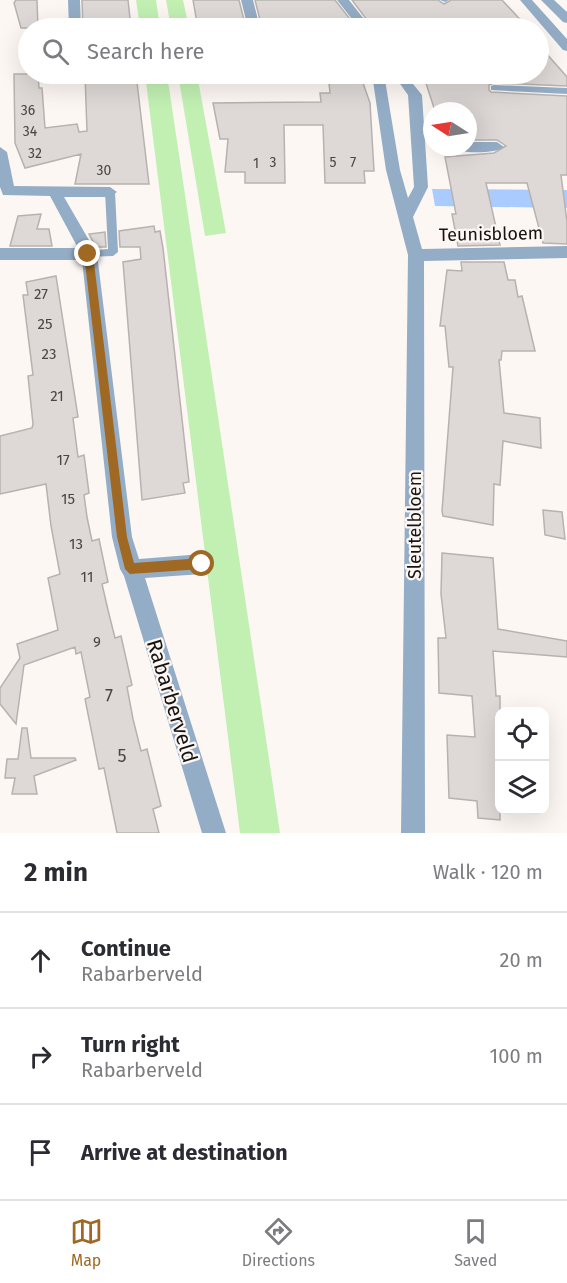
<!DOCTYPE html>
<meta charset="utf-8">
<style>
:root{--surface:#fff;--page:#f2f2f3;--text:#2b2b33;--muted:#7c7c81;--line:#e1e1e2;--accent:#9f6923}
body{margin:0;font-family:"Fira Sans",sans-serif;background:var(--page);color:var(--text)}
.controls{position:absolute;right:18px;bottom:18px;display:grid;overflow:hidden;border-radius:12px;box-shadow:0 6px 24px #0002}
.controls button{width:54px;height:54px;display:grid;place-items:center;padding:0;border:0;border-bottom:2px solid var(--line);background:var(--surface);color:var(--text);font:30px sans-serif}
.compass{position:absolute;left:423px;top:102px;width:54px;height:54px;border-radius:50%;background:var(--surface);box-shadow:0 6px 24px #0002;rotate:282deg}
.stop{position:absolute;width:18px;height:18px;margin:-14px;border:4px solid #9f6923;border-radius:50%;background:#fff}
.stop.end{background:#9f6923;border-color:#fff;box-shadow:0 2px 6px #0008}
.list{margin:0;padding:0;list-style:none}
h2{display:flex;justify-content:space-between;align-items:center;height:78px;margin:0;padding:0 24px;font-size:26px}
h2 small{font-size:20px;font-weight:400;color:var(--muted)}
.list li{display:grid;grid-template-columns:39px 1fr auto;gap:18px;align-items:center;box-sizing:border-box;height:96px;padding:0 24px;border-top:2px solid var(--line)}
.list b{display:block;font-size:22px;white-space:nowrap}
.list p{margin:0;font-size:20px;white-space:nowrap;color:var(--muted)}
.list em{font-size:20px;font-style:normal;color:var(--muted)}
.icon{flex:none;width:33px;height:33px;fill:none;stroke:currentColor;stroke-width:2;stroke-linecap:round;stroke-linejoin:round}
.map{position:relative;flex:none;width:567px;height:833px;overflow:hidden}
.search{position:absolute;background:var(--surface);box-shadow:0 6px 24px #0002;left:18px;right:18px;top:18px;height:66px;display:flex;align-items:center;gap:15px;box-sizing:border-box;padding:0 21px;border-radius:33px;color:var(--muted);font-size:22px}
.sheet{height:366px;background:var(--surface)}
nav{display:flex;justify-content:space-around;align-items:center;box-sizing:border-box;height:84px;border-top:2px solid var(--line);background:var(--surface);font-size:16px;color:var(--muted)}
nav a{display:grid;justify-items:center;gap:3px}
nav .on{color:var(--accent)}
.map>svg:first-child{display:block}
.green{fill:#c2f0b3}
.water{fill:#a9cbfe}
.building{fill:#ded9d6;stroke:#b7b2af;stroke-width:1.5}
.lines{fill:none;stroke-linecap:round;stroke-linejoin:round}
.lane{fill:#94adc6;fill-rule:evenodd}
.street{fill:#94adc6;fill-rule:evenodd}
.route{fill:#9f6923}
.labels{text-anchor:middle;stroke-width:4.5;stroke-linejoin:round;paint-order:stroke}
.far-number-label{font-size:14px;fill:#484544}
.number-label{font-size:15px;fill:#484544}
.street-label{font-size:18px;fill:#161413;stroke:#fdf7f4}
.near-number-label{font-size:18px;fill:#484544}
.near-street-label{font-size:21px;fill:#161413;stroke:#fdf7f4}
</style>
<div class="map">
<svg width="567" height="833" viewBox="0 0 567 833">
<rect width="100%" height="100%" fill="#fdf7f4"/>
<path class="green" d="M 136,0 L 156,0 L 160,28 L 140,28 Z
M 166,0 L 183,0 L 189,28 L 171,28 Z
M 145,74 L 167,74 L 280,833 L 240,833 Z
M 178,74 L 197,74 L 226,233 L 205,236 Z"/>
<path class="water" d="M 432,189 L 567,190 L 567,208 L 435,206 Z"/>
<path class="building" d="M 16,0 L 37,0 L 38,28 L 21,28 L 14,3 Z
M 82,0 L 128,0 L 131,28 L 83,28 Z
M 193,0 L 239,0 L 246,28 L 234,28 L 233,19 L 197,23 Z
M 255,0 L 335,0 L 357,28 L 262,28 Z
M 352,0 L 438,0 L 444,4 L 451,0 L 502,0 L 528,28 L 373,28 Z
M 538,44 L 567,77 L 567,86 L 494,83 L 489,85 L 489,90 L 491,92 L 567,96 L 567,175 L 561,175 L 567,222 L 567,244 L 543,243 L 527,183 L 486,183 L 500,245 L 458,246 L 452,214 L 456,214 L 445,157 L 494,153 L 506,146 L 497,140 L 468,140 L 468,111 L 435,111 L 423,74 L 538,74 Z
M 14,74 L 38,74 L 39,88 L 42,88 L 45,128 L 77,124 L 79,132 L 87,131 L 85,75 L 136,74 L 149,184 L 75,184 L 81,154 L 25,168 L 15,143 Z
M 329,83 L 363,83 L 370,103 L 374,171 L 364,171 L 365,183 L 325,183 L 323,125 L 284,125 L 285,183 L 245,183 L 245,172 L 225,172 L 228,139 L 220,139 L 213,103 L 321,102 L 320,93 L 330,93 Z
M 41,214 L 37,229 L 49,229 L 52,246 L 10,246 L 18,216 Z
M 154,226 L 155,232 L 160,231 L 163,248 L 189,482 L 183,483 L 185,493 L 142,500 L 123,262 L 141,259 L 140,247 L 120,247 L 119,231 Z
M 105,232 L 106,247 L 96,247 L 89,234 Z
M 461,262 L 504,262 L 508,280 L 515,280 L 518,297 L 522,296 L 535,351 L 502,351 L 501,360 L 499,360 L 504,413 L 540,418 L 541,448 L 503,441 L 500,485 L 494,484 L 493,525 L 443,516 L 442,511 L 453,367 L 449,367 L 445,326 L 440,326 L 447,270 L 462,271 Z
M 56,276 L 78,417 L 73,418 L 78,457 L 84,455 L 89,493 L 84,495 L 87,517 L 92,541 L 99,539 L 108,582 L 102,584 L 108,610 L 115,638 L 121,636 L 132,685 L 127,687 L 133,719 L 141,751 L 147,749 L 161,806 L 153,809 L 159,833 L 117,833 L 104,768 L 99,769 L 85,699 L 90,697 L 81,652 L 76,654 L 75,647 L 24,665 L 16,724 L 0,704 L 0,688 L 20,658 L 17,644 L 58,630 L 48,578 L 60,574 L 51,526 L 46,484 L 0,494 L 0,436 L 32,428 L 33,424 L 28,376 L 33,375 L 23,295 L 28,295 L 26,282 Z
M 543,510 L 562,512 L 565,539 L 545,535 Z
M 442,553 L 493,558 L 498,629 L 567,641 L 567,657 L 493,651 L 496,696 L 500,696 L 500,820 L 478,818 L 477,801 L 449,798 L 447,735 L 475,737 L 472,696 L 439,693 L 438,638 L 446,638 L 441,594 Z
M 22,728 L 27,728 L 31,758 L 75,758 L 76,760 L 34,776 L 37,794 L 12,794 L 15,778 L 5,778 L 7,759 L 18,759 Z"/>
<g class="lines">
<path class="lane" d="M 440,0 L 449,0 L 445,2 Z
M 312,74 L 336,74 L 332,77 L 274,83 L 270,80 L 274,77 Z
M 494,85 L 567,88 L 567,94 L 491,90 L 491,86 Z
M 110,189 L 115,192 L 118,252 L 113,256 L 85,257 L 84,254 L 85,251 L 108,249 L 105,192 Z"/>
<path class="street" d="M 68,0 L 80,0 L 81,28 L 69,28 Z
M 241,0 L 253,0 L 260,28 L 248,28 Z
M 337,0 L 349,0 L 371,28 L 359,28 Z
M 520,0 L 532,0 L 567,39 L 567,51 L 563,50 Z
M 541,0 L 554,0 L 567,12 L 567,23 L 563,22 Z
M 372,74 L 384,74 L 400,170 L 408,198 L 414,187 L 408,95 L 393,74 L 405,74 L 422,95 L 428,187 L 413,217 L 422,249 L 567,246 L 567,258 L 424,261 L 425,833 L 401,833 L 408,255 L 386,170 Z
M 468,142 L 497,142 L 504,147 C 497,154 457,154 450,147 L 468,147 Z
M 0,147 L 7,152 L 14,186 L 110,187 L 117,192 L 110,197 L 64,197 L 97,254 L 132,537 L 139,559 L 202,554 L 209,557 L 212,564 L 209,571 L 202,574 L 145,578 L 226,833 L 202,833 L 124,576 L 120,569 L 112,537 L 82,260 L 0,260 L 0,248 L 78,248 L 50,196 L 3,195 L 0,187 Z"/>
</g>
<path class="route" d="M 88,251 L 93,254 L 127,537 L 134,563 L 202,558 L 208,564 L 202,569 L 130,574 L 125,569 L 117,537 L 84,254 Z"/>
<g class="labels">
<g class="far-number-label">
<text x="28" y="115">36</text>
<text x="30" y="136">34</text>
<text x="35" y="158">32</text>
<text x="273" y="167">3</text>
<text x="333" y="167">5</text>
<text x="353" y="167">7</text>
<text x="256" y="168">1</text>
<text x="104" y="175">30</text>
</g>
<g class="number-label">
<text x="41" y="299">27</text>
<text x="45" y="329">25</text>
<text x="49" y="359">23</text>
<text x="57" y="401">21</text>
<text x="63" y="465">17</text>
<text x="68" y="504">15</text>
<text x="76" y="549">13</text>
<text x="87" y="582">11</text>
<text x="97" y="647">9</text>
</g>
<g class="street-label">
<text transform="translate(491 234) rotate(-1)" y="6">Teunisbloem</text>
<text transform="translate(415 525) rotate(-90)" y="6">Sleutelbloem</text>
</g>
<g class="near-number-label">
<text x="109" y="702">7</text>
<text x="122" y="762">5</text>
</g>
<g class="near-street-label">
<text transform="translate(172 701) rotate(73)" y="7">Rabarberveld</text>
</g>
</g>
</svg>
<div class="controls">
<button><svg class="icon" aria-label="locate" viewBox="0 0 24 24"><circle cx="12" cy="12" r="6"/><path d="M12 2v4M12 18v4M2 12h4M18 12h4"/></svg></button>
<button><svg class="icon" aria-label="layers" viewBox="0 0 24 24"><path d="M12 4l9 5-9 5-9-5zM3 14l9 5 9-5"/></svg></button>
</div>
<svg class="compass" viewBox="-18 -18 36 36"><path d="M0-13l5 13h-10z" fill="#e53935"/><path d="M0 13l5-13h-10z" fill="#7c7c81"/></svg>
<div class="stop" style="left:202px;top:564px"></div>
<div class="stop end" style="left:88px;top:254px"></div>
<div class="search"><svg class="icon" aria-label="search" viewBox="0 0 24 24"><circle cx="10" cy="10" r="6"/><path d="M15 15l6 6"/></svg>Search here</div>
</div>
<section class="sheet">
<h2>2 min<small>Walk · 120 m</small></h2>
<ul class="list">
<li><svg class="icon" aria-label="ahead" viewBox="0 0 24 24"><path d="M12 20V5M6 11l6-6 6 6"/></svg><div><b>Continue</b><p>Rabarberveld</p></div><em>20 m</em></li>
<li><svg class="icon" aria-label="right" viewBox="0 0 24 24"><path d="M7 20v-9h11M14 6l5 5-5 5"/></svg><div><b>Turn right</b><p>Rabarberveld</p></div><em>100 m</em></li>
<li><svg class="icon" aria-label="arrive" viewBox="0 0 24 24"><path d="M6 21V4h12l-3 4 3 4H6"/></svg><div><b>Arrive at destination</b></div></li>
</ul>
</section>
<nav>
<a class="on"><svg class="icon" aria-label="map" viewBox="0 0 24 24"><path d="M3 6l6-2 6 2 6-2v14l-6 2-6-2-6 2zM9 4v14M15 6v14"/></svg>Map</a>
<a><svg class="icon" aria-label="directions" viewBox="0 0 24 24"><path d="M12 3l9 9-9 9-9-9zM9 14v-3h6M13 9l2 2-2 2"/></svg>Directions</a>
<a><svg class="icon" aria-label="saved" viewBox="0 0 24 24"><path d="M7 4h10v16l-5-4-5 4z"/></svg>Saved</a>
</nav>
